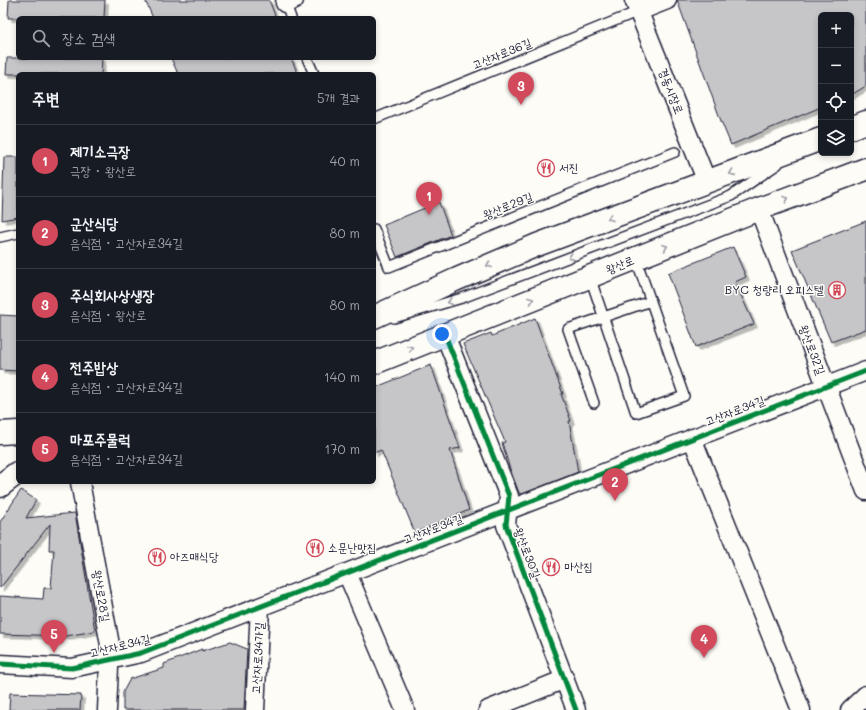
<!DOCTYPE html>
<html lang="ko">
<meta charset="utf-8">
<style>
:root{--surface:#171b24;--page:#20242c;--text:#f1f3f6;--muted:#9ea1a6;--line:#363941;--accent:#d1495b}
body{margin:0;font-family:Mali,"Poor Story",sans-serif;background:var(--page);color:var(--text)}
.controls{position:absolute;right:12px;top:12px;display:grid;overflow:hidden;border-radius:6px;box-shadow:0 2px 6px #0003}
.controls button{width:36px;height:36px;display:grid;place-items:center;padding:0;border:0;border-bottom:1px solid var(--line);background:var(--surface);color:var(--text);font:20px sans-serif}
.you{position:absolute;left:442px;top:334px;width:14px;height:14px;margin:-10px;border:3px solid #fff;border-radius:50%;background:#1a73e8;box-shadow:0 0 0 6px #1a73e833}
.badge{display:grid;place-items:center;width:26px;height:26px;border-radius:50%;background:var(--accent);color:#fff;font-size:13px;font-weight:700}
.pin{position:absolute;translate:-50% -33px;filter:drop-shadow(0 1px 2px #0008)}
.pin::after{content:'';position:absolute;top:21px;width:14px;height:12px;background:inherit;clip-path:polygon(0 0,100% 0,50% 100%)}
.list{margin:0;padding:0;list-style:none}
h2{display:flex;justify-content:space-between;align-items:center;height:52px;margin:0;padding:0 16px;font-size:17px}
h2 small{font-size:13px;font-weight:400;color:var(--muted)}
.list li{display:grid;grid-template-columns:26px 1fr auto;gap:12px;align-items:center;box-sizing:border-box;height:72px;padding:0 16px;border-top:1px solid var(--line)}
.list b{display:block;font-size:15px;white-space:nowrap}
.list p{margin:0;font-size:13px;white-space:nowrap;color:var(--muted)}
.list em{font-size:13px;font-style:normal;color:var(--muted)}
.icon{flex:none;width:22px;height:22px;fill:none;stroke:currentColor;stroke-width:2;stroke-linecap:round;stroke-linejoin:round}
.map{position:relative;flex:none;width:866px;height:710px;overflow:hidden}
.search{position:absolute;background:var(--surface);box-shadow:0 2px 6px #0003;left:16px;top:16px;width:360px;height:44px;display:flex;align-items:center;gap:10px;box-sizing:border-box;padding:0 14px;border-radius:6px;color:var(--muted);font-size:15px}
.panel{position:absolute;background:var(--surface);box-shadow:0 2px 6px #0003;left:16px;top:72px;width:360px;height:412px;border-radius:6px}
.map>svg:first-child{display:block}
.building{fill:#c6c6c8;stroke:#22223b;filter:url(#shadow)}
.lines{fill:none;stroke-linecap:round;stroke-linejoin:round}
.service-casing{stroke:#22223b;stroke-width:12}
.minor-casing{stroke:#22223b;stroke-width:21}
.primary-casing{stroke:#22223b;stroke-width:25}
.service{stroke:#fdfcf7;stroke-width:9}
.minor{stroke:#fdfcf7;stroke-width:18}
.primary{stroke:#fdfcf7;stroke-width:22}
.cycleway-casing{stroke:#fdfcf7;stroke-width:8}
.cycleway{stroke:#00873e;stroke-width:5}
.oneway{stroke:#9a9aa2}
.labels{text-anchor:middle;stroke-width:3;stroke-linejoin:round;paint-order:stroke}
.street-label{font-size:12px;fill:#22223b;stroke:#fdfcf7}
.poi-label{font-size:12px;fill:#22223b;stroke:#fdfcf7;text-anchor:start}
</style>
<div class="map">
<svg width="866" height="710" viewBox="0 0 866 710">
<defs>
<filter id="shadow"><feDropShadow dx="3.5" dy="3.5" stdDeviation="0" flood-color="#0004"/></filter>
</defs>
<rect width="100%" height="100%" fill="#fdfcf7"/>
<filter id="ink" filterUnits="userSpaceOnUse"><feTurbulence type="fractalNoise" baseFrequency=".025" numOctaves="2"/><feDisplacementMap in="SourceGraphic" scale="8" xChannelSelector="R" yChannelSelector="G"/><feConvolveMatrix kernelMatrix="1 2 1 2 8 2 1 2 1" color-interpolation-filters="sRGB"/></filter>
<g filter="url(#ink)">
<path class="building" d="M 9,0 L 105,0 L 104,18 L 8,18 Z
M 145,0 L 269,0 L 276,18 L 153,18 Z
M 677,0 L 866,0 L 866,86 L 851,95 L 851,15 L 821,15 L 821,107 L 731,145 L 721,121 Z
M 7,58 L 102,58 L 101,74 L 6,74 Z
M 171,58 L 291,58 L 298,74 L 178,74 Z
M 4,157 L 18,157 L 18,217 L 2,220 Z
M 439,202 L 451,235 L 397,257 L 384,225 Z
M 866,221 L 866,329 L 831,342 L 792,250 Z
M 733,247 L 746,277 L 735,282 L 754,324 L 696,347 L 668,273 Z
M 0,315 L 18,316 L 18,371 L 0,370 Z
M 535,318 L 563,394 L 561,394 L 571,421 L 569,421 L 578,472 L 522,494 L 519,493 L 509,466 L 502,443 L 505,442 L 463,344 L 491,333 L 492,336 Z
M 431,365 L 460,448 L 450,450 L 469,510 L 415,533 L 381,450 L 374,453 L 374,388 Z
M 21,490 L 36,500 L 26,518 L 75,513 L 95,631 L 66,636 L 0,634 L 0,596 L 43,599 L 44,588 L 51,588 L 54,550 L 49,550 L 50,524 L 0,588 L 0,522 Z
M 230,642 L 247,649 L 244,710 L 123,710 L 123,692 L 130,679 L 164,668 L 164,664 L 202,649 L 202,651 Z
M 10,693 L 81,695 L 80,710 L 9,710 Z"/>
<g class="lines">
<g class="service-casing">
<path id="service" d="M 285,1 L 291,18
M 307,58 L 314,74
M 374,119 L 639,11
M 374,229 L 389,267 L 675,152
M 0,237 L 18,233
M 590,277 L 636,413 L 684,396 L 636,259
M 394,318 L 462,298 L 731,196 L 778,164
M 594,403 L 568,329 L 651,301"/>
</g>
<g class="minor-casing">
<path id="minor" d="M 634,0 L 707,182
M 285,3 L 294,0
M 639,11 L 667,0
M 759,209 L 866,491
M 445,335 L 509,496 L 506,525 L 576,710
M 692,438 L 801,710
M 80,482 L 110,645 L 107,710
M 347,573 L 405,710
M 0,664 L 72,668 L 141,653 L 866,371
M 255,710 L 260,607
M 488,710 L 565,679
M 850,710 L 866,695"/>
</g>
<g class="primary-casing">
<path id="primary" d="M 851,128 L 866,122
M 374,317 L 455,280 L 537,245 L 821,139
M 374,363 L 759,209 L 866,169
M 0,433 L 18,432
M 0,486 L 17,473"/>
</g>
<use href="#service" class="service"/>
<use href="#minor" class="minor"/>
<use href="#primary" class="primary"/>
<g class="cycleway-casing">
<path id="cycleway" d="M 445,335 L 509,496 L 506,525 L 576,710
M 0,664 L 72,668 L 141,653 L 866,371"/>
</g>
<use href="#cycleway" class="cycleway"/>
</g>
<defs><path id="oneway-chevron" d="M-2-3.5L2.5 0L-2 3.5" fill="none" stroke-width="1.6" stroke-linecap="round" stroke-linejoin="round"/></defs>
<g class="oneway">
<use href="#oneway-chevron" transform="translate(732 173) rotate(159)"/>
<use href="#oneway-chevron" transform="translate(786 199) rotate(-21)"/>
<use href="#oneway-chevron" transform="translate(610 218) rotate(160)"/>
<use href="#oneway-chevron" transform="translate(665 247) rotate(-22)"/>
<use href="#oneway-chevron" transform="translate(571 257) rotate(159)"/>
<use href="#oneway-chevron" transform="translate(489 265) rotate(157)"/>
<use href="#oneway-chevron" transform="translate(531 300) rotate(-22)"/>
<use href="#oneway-chevron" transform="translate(450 302) rotate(164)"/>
<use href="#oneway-chevron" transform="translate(410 348) rotate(-22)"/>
</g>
</g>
<defs>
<g id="restaurant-ring" transform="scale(0.9)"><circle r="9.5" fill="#fdfcf7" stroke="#d1495b" stroke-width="1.5"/><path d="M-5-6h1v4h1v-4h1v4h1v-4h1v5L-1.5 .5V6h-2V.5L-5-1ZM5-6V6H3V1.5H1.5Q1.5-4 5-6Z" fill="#d1495b"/></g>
<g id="building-ring" transform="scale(0.9)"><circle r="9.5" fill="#fdfcf7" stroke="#d1495b" stroke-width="1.5"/><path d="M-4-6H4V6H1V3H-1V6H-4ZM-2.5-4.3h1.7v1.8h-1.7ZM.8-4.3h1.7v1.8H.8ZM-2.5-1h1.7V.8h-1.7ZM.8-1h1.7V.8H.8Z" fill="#d1495b"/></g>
</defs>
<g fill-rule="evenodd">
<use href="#restaurant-ring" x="546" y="168"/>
<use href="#building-ring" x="837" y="290"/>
<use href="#restaurant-ring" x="315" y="548"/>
<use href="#restaurant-ring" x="157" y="557"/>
<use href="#restaurant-ring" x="551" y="567"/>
</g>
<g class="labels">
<g class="street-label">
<text transform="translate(502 54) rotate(-22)" y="4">고산자로36길</text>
<text transform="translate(671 91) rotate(69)" y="4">경동시장로</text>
<text transform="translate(508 206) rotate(-22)" y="4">왕산로29길</text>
<text transform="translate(620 265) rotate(-22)" y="4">왕산로</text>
<text transform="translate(812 350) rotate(69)" y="4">왕산로32길</text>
<text transform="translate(735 411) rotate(-21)" y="4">고산자로34길</text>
<text transform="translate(433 529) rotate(-21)" y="4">고산자로34길</text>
<text transform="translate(527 553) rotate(69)" y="4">왕산로30길</text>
<text transform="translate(101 596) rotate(80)" y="4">왕산로28길</text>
<text transform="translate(120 646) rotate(-14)" y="4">고산자로34길</text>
<text transform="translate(258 658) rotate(-87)" y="4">고산자로34가길</text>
</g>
<g class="poi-label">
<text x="559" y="172">서진</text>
<text x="824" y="294" text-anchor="end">BYC 청량리 오피스텔</text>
<text x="328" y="552">소문난맛집</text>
<text x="170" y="561">아즈매식당</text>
<text x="564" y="571">마산집</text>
</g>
</g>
</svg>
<div class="controls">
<button>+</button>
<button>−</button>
<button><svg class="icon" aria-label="locate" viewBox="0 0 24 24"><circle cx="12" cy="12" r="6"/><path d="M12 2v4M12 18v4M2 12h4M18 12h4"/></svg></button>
<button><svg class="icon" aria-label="layers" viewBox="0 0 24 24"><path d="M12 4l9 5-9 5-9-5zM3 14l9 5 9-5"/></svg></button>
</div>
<div class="you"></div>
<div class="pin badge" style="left:429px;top:215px">1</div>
<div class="pin badge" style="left:615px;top:501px">2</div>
<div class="pin badge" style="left:521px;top:105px">3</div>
<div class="pin badge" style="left:704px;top:658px">4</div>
<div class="pin badge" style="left:54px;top:653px">5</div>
<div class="search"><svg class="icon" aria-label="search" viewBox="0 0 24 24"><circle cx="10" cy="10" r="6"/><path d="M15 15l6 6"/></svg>장소 검색</div>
<section class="panel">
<h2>주변<small>5개 결과</small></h2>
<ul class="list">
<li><span class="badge">1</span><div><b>제기소극장</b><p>극장 · 왕산로</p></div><em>40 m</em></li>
<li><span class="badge">2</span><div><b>군산식당</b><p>음식점 · 고산자로34길</p></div><em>80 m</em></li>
<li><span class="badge">3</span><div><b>주식회사상생장</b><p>음식점 · 왕산로</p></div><em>80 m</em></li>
<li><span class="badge">4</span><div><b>전주밥상</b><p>음식점 · 고산자로34길</p></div><em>140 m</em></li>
<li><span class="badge">5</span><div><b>마포주물럭</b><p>음식점 · 고산자로34길</p></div><em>170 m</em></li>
</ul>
</section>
</div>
